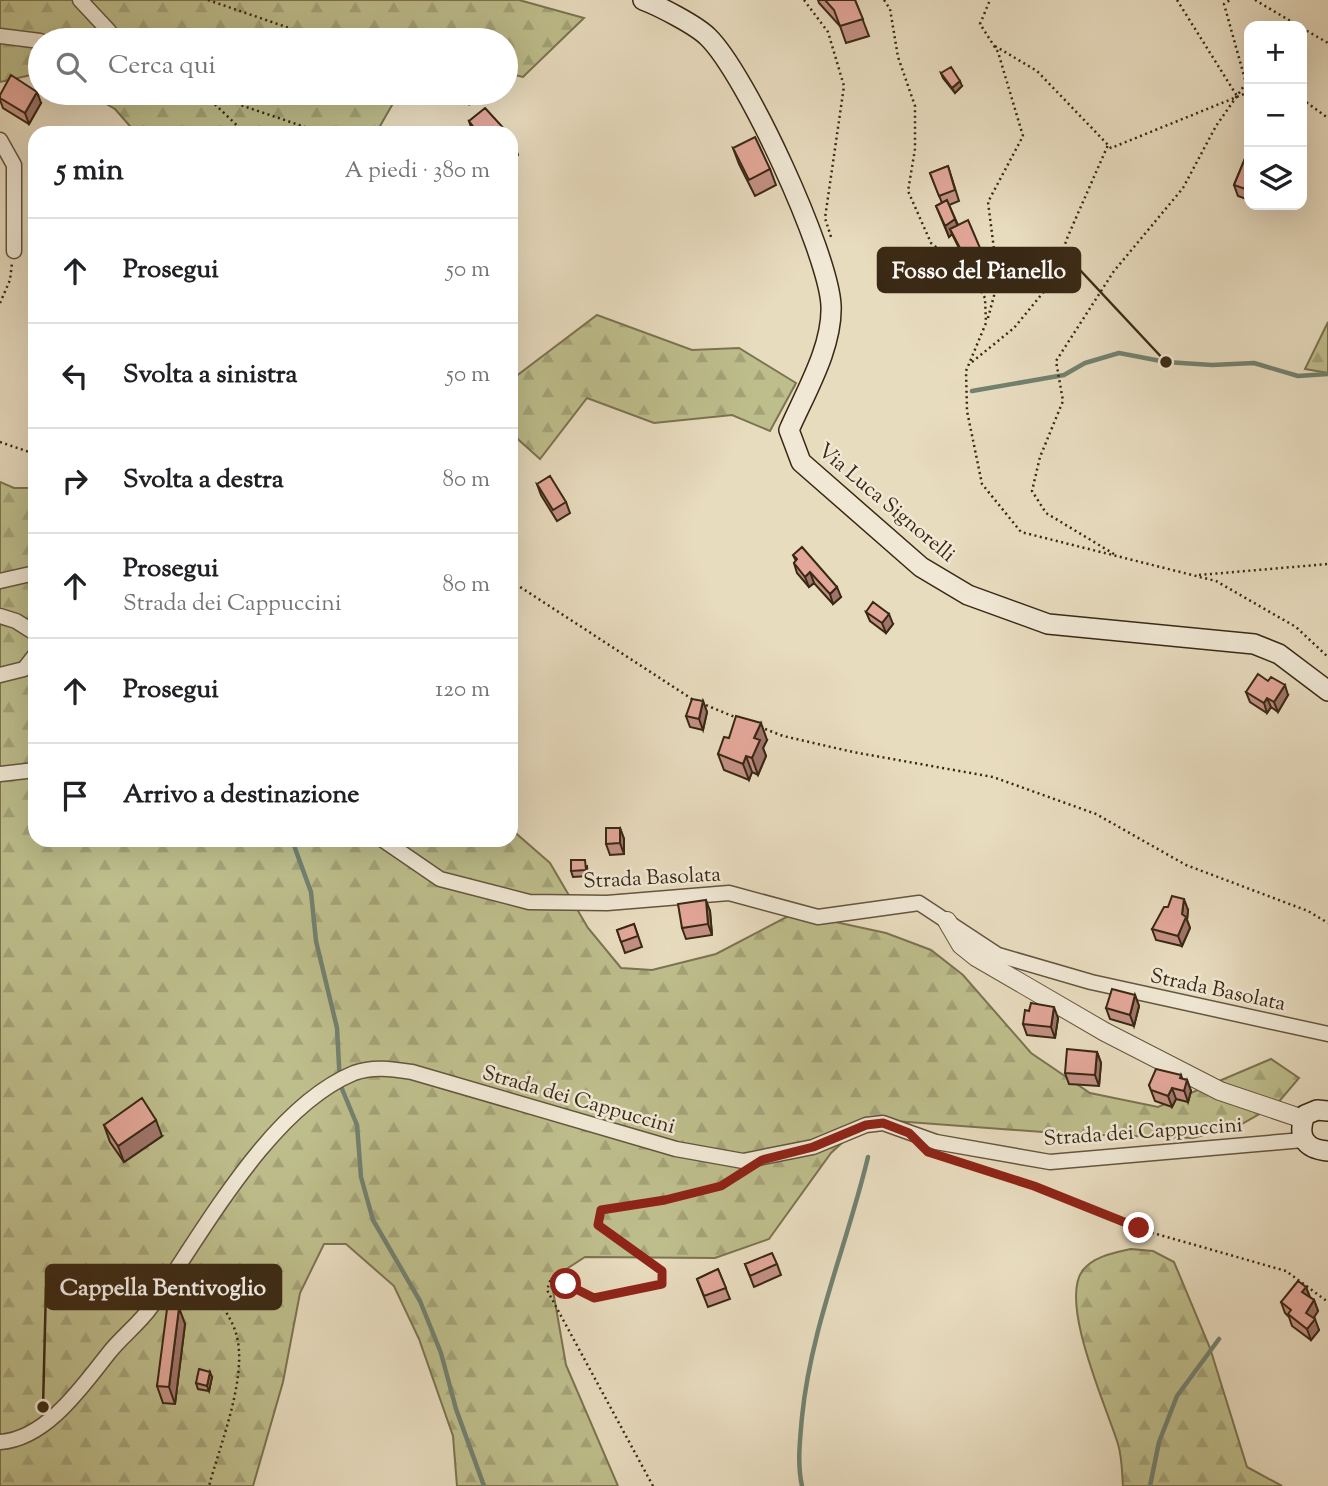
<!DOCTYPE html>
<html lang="it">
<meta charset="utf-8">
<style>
:root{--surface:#fff;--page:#f6f6f6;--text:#202124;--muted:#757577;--line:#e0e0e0}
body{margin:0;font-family:"Sorts Mill Goudy",serif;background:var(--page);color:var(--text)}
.controls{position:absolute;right:21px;top:21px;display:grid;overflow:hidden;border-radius:14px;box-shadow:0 7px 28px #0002}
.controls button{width:63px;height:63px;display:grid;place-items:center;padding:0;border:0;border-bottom:2px solid var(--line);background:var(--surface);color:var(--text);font:35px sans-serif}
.stop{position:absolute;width:21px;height:21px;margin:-16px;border:5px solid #8f2418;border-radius:50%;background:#fff}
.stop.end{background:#8f2418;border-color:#fff;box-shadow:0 2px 7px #0008}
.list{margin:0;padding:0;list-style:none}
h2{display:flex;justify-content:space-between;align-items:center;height:91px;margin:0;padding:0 28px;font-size:30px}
h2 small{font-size:23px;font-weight:400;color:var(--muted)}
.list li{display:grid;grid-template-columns:46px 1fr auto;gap:21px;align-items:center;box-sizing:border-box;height:105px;padding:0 28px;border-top:2px solid var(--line)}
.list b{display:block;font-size:26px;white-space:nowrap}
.list p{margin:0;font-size:23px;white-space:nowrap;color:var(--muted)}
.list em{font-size:23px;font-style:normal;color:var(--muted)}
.icon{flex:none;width:38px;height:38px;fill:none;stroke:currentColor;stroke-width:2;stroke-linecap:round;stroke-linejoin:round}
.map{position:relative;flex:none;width:1328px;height:1486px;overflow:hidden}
.search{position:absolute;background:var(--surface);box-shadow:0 7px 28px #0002;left:28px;top:28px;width:490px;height:77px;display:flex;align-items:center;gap:18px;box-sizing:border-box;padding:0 24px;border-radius:38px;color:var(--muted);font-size:26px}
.panel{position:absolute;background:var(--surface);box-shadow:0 7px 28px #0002;left:28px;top:126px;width:490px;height:721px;border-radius:21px}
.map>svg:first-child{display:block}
.forest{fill:url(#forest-firs);stroke:#7c7350;stroke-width:2}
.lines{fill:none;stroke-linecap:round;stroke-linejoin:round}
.stream{stroke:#728170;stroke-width:4.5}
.minor-casing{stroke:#65553f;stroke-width:17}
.tertiary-casing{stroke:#65553f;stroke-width:20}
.secondary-casing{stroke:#392814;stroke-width:22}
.path{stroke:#392814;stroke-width:2.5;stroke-dasharray:2 3.5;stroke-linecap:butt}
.minor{stroke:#f0e8d5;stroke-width:14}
.tertiary{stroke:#f0e8d5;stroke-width:18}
.secondary{stroke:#f0e8d5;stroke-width:19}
.wall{fill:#c39084;stroke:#392814;stroke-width:2}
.shaded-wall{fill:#9f756b;stroke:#392814;stroke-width:2}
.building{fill:#e3a799;stroke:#392814;stroke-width:2}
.route{stroke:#8f2418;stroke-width:9}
.labels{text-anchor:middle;stroke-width:5;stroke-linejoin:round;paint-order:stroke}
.street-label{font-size:21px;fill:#392814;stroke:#f0e8d5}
.leader{fill:none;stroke:#392814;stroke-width:2.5}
.callout-dot{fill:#392814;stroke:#f0e8d5;stroke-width:2.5}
.callout{fill:#392814;stroke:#392814;stroke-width:2.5}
.callout-label{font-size:23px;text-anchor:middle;font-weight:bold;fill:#fff}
</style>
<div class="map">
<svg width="1328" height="1486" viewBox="0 0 1328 1486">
<defs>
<pattern id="forest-firs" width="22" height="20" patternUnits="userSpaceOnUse" patternTransform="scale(1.75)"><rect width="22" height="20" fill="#bebe8c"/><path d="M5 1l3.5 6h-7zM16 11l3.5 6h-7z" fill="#a4a378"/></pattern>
</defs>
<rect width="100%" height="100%" fill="#e8dcbf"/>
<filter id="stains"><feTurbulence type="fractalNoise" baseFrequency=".00286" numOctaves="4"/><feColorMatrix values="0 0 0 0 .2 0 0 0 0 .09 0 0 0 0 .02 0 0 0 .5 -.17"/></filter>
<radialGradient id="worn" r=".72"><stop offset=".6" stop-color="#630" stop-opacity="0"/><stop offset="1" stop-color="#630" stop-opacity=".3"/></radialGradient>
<path class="forest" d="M 0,0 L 519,0 L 584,18 L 523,77 L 506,73 L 506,40 L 40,40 L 40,73 L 0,82 Z
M 87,93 L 399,93 L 376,133 L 136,133 L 115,109 Z
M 597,315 L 692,350 L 739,348 L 796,383 L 770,431 L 732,415 L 654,423 L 587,398 L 540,459 L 511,433 L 511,380 Z
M 1328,322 L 1328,373 L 1305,369 Z
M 0,482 L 14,488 L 35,488 L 35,840 L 511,840 L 511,829 L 550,863 L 588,928 L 621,968 L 652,970 L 716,954 L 794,913 L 886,933 L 931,950 L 963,975 L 1031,1053 L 1090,1093 L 1158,1107 L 1271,1059 L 1299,1078 L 1277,1104 L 1240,1125 L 1193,1138 L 1070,1134 L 868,1119 L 831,1153 L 769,1239 L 715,1258 L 585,1257 L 551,1279 L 566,1365 L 618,1486 L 457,1486 L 453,1436 L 419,1339 L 394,1286 L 346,1244 L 324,1244 L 300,1293 L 283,1382 L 253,1486 L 0,1486 Z
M 1131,1249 L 1153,1251 L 1174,1262 L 1210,1348 L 1247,1467 L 1282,1486 L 1123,1486 C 1122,1472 1122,1457 1118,1444 C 1107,1408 1058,1301 1083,1270 C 1094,1256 1114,1253 1131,1249 Z"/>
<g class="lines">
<path class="stream" d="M 972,391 L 1064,375 L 1085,363 L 1119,353 L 1166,362 L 1212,365 L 1254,363 L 1298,376 L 1328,374
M 292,840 L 311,892 L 316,941 L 337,1028 L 340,1084 L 357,1125 L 361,1177 L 373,1220 L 420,1301 L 441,1353 L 456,1409 L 484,1486
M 802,1486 C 797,1463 800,1440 802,1417 C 811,1327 847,1245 868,1157
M 1150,1486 L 1159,1442 L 1177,1396 L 1219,1339"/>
<g class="minor-casing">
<path id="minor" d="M 80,0 L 109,31 L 108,40
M 0,36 L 40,41
M 0,140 L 14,165 L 14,251
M 0,581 L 35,573
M 0,616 L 16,621 L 35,633
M 0,675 L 24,669 L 35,655
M 0,774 L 35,770
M 383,840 L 440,879 L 529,902 L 607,903 L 729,893 L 818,917 L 919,903 L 998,955 L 1091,982 L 1328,1034
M 0,1442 C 46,1439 82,1387 108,1354 C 121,1337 139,1324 151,1307 C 203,1233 269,1108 354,1073 C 373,1066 392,1069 412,1072 L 676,1149 L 743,1161 L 813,1147 L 866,1125 L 883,1123 L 936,1142 L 1050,1162 L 1303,1140"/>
</g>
<g class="tertiary-casing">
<path id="tertiary" d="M 947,921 L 961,945 L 976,957 L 1105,1032 L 1220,1091 L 1303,1119"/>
</g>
<g class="secondary-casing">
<path id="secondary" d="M 643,0 C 659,6 696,25 708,37 C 746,74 828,252 831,305 C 833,347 805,393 789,430 L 801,462 L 921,567 L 968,595 L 1048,624 L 1254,644 L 1279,654 L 1328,691
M 1328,1111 L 1317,1110 L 1305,1115 C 1297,1136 1304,1149 1328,1151"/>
</g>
<path class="path" d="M 208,0 L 324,40
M 804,0 L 828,32 L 844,86 L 825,218 L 831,237
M 884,0 L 890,9 L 898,57 L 915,106 L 915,149 L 908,191 L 931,243 L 972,275 L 985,298 L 986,323 L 966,371 L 967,411 L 982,484 L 1021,532 L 1216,581 L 1296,627 L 1328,657
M 1177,0 L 1237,96
M 1255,0 L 1299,26
M 1302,28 L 1328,43
M 995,46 L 1037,71 L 1111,148 L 1249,92
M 203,93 L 245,133
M 205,93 L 311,129 L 315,133
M 443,93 L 471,105
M 1302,99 L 1328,118
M 0,303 L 10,280 L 12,263
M 988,318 L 998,281 L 988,202 L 1023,136 L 998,52 L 980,24 L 990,0
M 972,362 L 1014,328 L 1051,283 L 1068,236 L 1108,145
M 0,442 L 35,454
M 1114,554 L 1046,513 L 1032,491 L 1040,457 L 1063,401 L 1056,361 L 1114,271 L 1183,188 L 1216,126 L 1246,83 L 1224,4 L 1230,0
M 1199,575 L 1328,564
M 511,581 L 695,701
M 701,703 L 737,718
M 760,727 L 783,736 L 853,752 L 993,777 L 1096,814 L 1186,865 L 1308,911 L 1328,923
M 956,1160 L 1034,1186 L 1139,1229 L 1286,1271 L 1328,1302
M 192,1270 C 208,1290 231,1311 237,1337 C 247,1379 220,1445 209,1486
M 653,1486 L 547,1290 L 551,1278 L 594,1299 L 662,1284 L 662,1271 L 598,1225 L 601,1210 C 647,1203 699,1200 738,1175"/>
<use href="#minor" class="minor"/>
<use href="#tertiary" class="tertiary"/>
<use href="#secondary" class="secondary"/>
</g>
<path class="wall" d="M 818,0 L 855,0 L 869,36 L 846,43 L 840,26 L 819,3 Z
M 941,73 L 962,86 L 955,93 L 943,78 Z
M 0,95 L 41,103 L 29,124 L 3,108 L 0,100 Z
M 469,121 L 508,133 L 473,133 Z
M 733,148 L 770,169 L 776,185 L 755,196 L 739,164 Z
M 1249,149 L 1249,200 L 1238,196 L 1234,185 Z
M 948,166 L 959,201 L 949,205 L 958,225 L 986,262 L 990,273 L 974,278 L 952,234 L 949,237 L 936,206 L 942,203 L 930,173 Z
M 537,484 L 566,502 L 570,513 L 557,521 L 541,495 Z
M 793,555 L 841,597 L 833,604 L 814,583 L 809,587 L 797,573 L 794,563 L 796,561 Z
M 866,612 L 893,624 L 886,633 L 870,621 Z
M 1246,692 L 1288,695 L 1278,712 L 1271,707 L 1267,713 L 1250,702 Z
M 703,701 L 707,712 L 703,730 L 690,727 L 686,716 Z
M 729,738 L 767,740 L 763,748 L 766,756 L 758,775 L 752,772 L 749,780 L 724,770 L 718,754 Z
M 620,828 L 624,839 L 624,854 L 610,855 L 606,844 Z
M 587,866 L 588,876 L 573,877 L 571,871 Z
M 1188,910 L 1187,920 L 1190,928 L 1182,946 L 1156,940 L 1152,929 Z
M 710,911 L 712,935 L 686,939 L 682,928 Z
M 634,924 L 642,947 L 625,953 L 617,930 Z
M 1135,995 L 1139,1006 L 1134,1026 L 1110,1019 L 1106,1008 Z
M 1058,1018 L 1055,1038 L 1027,1035 L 1023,1024 Z
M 1097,1052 L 1101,1063 L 1099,1086 L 1069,1084 L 1065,1073 Z
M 1183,1079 L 1187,1080 L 1191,1091 L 1188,1102 L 1176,1099 L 1172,1107 L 1155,1101 L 1149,1085 Z
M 104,1125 L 162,1136 L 124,1162 L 110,1142 Z
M 745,1264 L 777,1264 L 781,1275 L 754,1287 Z
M 718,1269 L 730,1299 L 708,1307 L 697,1279 Z
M 1306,1287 L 1310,1297 L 1314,1300 L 1318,1311 L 1313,1318 L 1319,1330 L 1311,1340 L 1292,1326 L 1289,1317 L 1285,1313 L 1281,1302 Z
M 179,1308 L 185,1324 L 175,1404 L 163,1403 L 157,1386 Z
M 212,1377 L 209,1391 L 198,1389 L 196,1383 Z"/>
<path class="shaded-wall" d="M 960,81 L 962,86 L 955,93 L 952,88 Z
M 37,92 L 41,103 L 29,124 L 25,113 Z
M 512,138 L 518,155 L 511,161 L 511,139 Z
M 955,219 L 959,230 L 950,229 L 952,234 L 949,237 L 945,226 Z
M 810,572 L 814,583 L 809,587 L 805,577 Z
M 837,587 L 841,597 L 833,604 L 830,594 Z
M 889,614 L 893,624 L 886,633 L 882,623 Z
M 1285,685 L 1288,695 L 1278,712 L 1274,702 Z
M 1267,698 L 1271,707 L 1267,713 L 1264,703 Z
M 703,701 L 707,712 L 703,730 L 699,719 Z
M 761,723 L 767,740 L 763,748 L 766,756 L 758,775 L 752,758 L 754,738 Z
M 746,756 L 752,772 L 749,780 L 743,764 Z
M 620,828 L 624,839 L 624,854 L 620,843 Z
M 1184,899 L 1188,910 L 1187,920 L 1190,928 L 1182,946 L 1178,936 L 1182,914 Z
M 706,900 L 710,911 L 712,935 L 708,924 Z
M 1135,995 L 1139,1006 L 1134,1026 L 1130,1015 Z
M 1054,1007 L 1058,1018 L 1055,1038 L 1051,1027 Z
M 1097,1052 L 1101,1063 L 1099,1086 L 1095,1075 Z
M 1181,1075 L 1185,1086 L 1187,1080 L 1191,1091 L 1188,1102 L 1180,1078 Z
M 1172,1088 L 1176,1099 L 1172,1107 L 1168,1096 Z
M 156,1120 L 162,1136 L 124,1162 L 118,1146 Z
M 1306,1287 L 1310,1298 L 1302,1292 Z
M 1314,1300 L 1318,1311 L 1310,1324 L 1306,1313 Z
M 179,1308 L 185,1324 L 175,1404 L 169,1387 Z
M 1315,1319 L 1319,1330 L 1311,1340 L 1307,1329 Z
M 210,1372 L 212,1377 L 209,1391 L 207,1386 Z"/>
<path class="building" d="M 825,0 L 855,0 L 863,19 L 840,26 L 834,10 Z
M 951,67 L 960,81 L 952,88 L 941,73 Z
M 11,75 L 37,92 L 25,113 L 0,98 L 0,95 Z
M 485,108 L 508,133 L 478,133 L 469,121 Z
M 755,137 L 770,169 L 749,180 L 733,148 Z
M 1249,149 L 1249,187 L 1248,190 L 1234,185 Z
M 948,166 L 955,190 L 939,196 L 930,173 Z
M 947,200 L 955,219 L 945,226 L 936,206 Z
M 968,220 L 986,262 L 970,267 L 950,229 Z
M 550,476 L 566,502 L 553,510 L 537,484 Z
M 802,547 L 837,587 L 830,594 L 810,572 L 805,577 L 794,563 L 797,559 L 793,555 Z
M 873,602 L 889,614 L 882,623 L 866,612 Z
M 1258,674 L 1268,681 L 1271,677 L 1285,685 L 1274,702 L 1267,698 L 1264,703 L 1246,692 Z
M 692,699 L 703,701 L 699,719 L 686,716 Z
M 736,716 L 761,723 L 754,738 L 760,740 L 752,758 L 746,756 L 743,764 L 718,754 L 724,737 L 729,738 Z
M 606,828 L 620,828 L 620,843 L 606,844 Z
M 571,860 L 585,860 L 586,870 L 571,871 Z
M 1172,896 L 1184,899 L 1182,914 L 1186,917 L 1178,936 L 1152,929 L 1164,907 L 1168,907 Z
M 706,900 L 708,924 L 682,928 L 678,904 Z
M 634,924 L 638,936 L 621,942 L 617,930 Z
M 1112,989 L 1135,995 L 1130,1015 L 1106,1008 Z
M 1031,1003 L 1054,1007 L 1051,1027 L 1023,1024 L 1025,1010 L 1029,1011 Z
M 1067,1049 L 1097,1052 L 1095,1075 L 1065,1073 Z
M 1156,1069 L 1181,1075 L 1180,1078 L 1187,1080 L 1184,1091 L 1172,1088 L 1168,1096 L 1151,1090 L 1149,1085 Z
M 142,1098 L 156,1120 L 118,1146 L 104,1125 Z
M 772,1253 L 777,1264 L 750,1276 L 745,1264 Z
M 718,1269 L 726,1288 L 704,1296 L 697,1279 Z
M 1298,1281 L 1306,1287 L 1302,1292 L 1314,1300 L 1306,1313 L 1315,1319 L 1307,1329 L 1288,1314 L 1291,1310 L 1281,1302 Z
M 179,1308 L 169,1387 L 157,1386 L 167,1309 Z
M 199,1369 L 210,1372 L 207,1386 L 196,1383 Z"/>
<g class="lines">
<path class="route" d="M 566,1284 L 594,1298 L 662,1284 L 662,1271 L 598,1225 L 601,1210 L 665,1200 L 721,1186 L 762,1160 L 813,1147 L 866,1125 L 883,1123 L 909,1133 L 928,1152 L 1034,1186 L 1139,1228"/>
</g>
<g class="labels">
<g class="street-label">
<text transform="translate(887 502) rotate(40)" y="7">Via Luca Signorelli</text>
<text transform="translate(652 877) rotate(-3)" y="7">Strada Basolata</text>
<text transform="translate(1218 989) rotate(12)" y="7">Strada Basolata</text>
<text transform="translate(579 1099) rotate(16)" y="7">Strada dei Cappuccini</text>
<text transform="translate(1143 1131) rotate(-4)" y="7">Strada dei Cappuccini</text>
</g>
</g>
<path class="leader" d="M1166 362L1080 270M43 1407L46 1287"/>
<g class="callout-dot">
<circle cx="1166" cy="362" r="7"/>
<circle cx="43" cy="1407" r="7"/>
</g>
<g class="callout">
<rect x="878" y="248" width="202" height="44" rx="7"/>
<rect x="46" y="1265" width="235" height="44" rx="7"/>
</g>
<g class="callout-label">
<text x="979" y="278">Fosso del Pianello</text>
<text x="163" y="1295">Cappella Bentivoglio</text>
</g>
<rect width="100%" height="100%" filter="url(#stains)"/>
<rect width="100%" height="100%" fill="url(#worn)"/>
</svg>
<div class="controls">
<button>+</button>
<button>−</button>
<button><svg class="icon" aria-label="layers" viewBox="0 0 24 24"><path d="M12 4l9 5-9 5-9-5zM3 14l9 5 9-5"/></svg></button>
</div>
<div class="stop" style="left:566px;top:1284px"></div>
<div class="stop end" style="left:1139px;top:1228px"></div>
<div class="search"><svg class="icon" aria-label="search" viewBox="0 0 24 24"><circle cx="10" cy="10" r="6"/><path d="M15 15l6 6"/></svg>Cerca qui</div>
<section class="panel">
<h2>5 min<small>A piedi · 380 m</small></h2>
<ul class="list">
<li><svg class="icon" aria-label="ahead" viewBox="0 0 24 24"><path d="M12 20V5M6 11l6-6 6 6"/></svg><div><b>Prosegui</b></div><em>50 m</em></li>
<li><svg class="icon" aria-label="left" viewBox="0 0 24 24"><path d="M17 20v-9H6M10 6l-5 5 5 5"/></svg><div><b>Svolta a sinistra</b></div><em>50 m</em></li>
<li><svg class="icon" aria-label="right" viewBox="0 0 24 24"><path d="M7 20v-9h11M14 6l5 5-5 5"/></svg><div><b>Svolta a destra</b></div><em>80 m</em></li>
<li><svg class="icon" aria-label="ahead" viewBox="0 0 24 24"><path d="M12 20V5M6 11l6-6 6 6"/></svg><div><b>Prosegui</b><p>Strada dei Cappuccini</p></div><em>80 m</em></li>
<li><svg class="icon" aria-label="ahead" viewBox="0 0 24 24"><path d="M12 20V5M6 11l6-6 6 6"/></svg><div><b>Prosegui</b></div><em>120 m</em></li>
<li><svg class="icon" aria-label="arrive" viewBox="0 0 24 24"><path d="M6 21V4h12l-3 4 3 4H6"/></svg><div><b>Arrivo a destinazione</b></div></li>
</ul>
</section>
</div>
